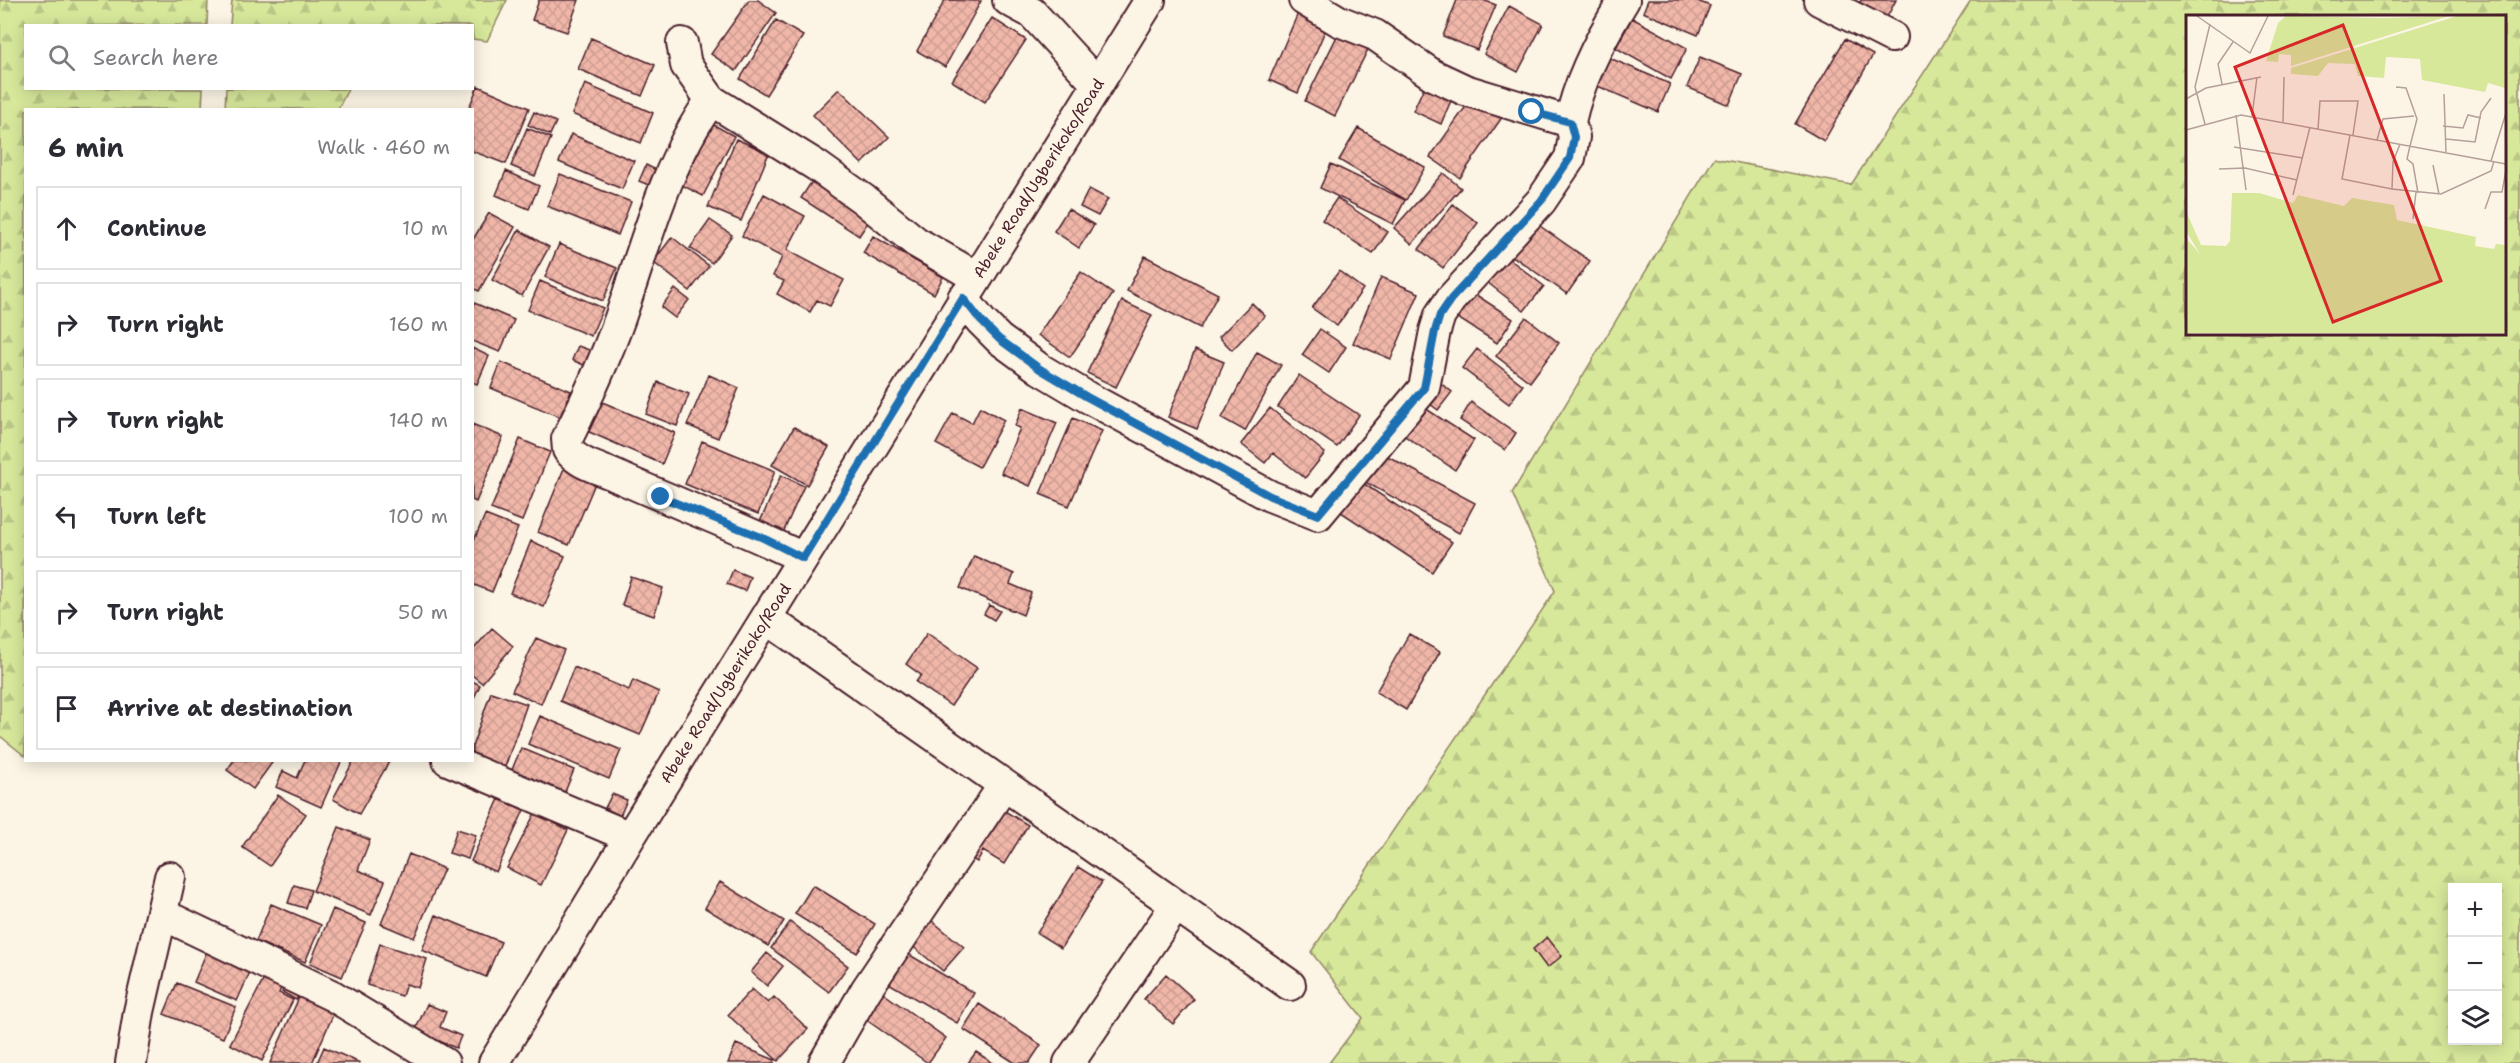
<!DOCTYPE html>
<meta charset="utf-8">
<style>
:root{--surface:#fff;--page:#f7f7f7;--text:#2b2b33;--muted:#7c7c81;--line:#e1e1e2}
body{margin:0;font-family:"Shantell Sans",sans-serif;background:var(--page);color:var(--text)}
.controls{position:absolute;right:18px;bottom:18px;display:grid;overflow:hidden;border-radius:0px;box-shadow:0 3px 15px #0003}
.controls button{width:54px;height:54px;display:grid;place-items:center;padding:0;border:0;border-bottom:2px solid var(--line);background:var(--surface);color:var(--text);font:30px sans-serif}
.stop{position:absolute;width:18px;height:18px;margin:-14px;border:4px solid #1f6fb2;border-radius:50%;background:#fff}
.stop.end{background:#1f6fb2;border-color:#fff;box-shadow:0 2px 6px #0008}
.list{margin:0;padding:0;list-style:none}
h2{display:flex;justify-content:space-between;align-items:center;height:78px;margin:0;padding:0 24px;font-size:26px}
h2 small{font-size:20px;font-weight:400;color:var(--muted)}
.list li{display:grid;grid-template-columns:39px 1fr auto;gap:18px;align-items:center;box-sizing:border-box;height:84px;margin:0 12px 12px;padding:0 12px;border:2px solid var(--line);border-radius:0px}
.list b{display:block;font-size:22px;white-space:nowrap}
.list em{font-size:20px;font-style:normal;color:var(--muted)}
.icon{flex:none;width:33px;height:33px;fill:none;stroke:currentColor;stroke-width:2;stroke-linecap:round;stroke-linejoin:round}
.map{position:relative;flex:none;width:2520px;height:1063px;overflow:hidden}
.search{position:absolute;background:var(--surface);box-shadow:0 3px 15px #0003;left:24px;top:24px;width:450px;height:66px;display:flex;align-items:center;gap:15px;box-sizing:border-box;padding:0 21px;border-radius:0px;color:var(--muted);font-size:22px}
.panel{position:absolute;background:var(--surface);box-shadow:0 3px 15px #0003;left:24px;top:108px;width:450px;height:654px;border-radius:0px}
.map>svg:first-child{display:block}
.forest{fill:url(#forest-firs);stroke:#908463;stroke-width:1.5;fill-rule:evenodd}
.building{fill:url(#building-cross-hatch);stroke:#4a1f2b;stroke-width:1.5}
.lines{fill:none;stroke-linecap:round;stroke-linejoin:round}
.minor-casing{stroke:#4a1f2b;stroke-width:34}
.minor{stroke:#fcf5e5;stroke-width:30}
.route{stroke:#1f6fb2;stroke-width:8}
.labels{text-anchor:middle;stroke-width:5;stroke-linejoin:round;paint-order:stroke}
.street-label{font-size:16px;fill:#4a1f2b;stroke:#fcf5e5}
.inset-road{fill:none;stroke:#b59f9b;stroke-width:1.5}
.view{fill:#d62828;fill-opacity:0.15;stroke:#d62828;stroke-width:3}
.inset-edge{fill:none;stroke:#4a1f2b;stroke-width:3}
</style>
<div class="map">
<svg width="2520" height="1063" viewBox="0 0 2520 1063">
<defs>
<pattern id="forest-firs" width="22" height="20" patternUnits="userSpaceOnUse" patternTransform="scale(1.5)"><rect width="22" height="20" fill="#d7e89b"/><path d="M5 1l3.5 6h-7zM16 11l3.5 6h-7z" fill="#bac786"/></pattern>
<pattern id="building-cross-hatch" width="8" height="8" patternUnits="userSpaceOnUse" patternTransform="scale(1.5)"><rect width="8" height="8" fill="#f0b7a9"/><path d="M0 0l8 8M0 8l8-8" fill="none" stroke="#cf9d92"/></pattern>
</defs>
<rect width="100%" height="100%" fill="#fcf5e5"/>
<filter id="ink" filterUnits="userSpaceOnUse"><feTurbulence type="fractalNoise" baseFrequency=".0167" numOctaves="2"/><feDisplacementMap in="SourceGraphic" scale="12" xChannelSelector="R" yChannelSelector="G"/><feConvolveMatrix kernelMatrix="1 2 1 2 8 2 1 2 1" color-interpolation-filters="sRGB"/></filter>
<g filter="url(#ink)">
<path class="forest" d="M 0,0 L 208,0 L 207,25 L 26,26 L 26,88 L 203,89 L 202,109 L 26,110 L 25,756 L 0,736 Z
M 232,0 L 507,0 L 487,41 L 473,39 L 472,26 L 230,25 Z
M 1971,0 L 2520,0 L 2520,1063 L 1329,1063 L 1363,1018 L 1311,952 L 1555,591 L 1512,493 L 1714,158 L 1851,185 ZM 2187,16 L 2504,16 L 2504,333 L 2187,333 ZM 2452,888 L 2498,888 L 2498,1040 L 2452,1040 Z
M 226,89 L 226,88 L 348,89 L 338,109 L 225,109 Z"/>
<path class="building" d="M 539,0 L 579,0 L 567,32 L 532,20 Z
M 749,0 L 758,0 L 776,13 L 736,71 L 711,54 Z
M 945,0 L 981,1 L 945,67 L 917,51 Z
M 1457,0 L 1483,0 L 1496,5 L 1477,50 L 1443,36 Z
M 1648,0 L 1695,0 L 1710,6 L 1698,35 L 1643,12 Z
M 1861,0 L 1896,0 L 1886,19 L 1859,4 Z
M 1509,6 L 1543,24 L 1518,72 L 1484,54 Z
M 1299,11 L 1328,24 L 1298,93 L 1269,80 Z
M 992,18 L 1026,40 L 985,102 L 952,81 Z
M 1632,18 L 1687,48 L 1671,79 L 1616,48 Z
M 776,20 L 803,36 L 766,95 L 740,79 Z
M 1345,20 L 1375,35 L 1335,116 L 1305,101 Z
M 591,38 L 655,65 L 642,96 L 578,69 Z
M 1845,39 L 1873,55 L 1824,141 L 1795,124 Z
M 1605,56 L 1670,84 L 1658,112 L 1593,84 Z
M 1700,57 L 1742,74 L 1729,105 L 1687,87 Z
M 1431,72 L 1458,84 L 1441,124 L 1413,111 Z
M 585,84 L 653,113 L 641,143 L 572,114 Z
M 478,86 L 529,108 L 506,164 L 472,151 L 472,110 L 468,110 Z
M 839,89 L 889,137 L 862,164 L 813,115 Z
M 1474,95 L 1503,116 L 1460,178 L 1430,157 Z
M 534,112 L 556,122 L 550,135 L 528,125 Z
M 705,120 L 734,136 L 703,196 L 674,181 Z
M 527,128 L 551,138 L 535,176 L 511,166 Z
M 1358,128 L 1425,167 L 1406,200 L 1339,160 Z
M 571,134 L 634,161 L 622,189 L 559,162 Z
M 736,139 L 769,153 L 741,221 L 708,207 Z
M 1331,164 L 1405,200 L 1393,224 L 1320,188 Z
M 646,165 L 658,171 L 651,186 L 639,181 Z
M 506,171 L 539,186 L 529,209 L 496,195 Z
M 818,172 L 876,210 L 859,236 L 801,198 Z
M 1443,173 L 1461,188 L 1412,244 L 1394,228 Z
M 560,174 L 631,202 L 618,235 L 547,206 Z
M 1089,189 L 1108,199 L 1098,216 L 1080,207 Z
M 764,194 L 805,216 L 787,250 L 844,280 L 830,306 L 817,300 L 810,312 L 777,294 L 784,281 L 773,276 L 782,257 L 742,236 Z
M 1337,198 L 1388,232 L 1373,254 L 1322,220 Z
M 1453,204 L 1478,223 L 1443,268 L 1419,249 Z
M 1068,209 L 1094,225 L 1079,248 L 1054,231 Z
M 489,213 L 515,227 L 479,291 L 472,288 L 472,241 Z
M 1527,217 L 1590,261 L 1567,294 L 1504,250 Z
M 710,220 L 732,235 L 712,263 L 690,248 Z
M 519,230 L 549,247 L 522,296 L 492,280 Z
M 873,236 L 943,277 L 934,294 L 863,253 Z
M 672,237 L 709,266 L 690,291 L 653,262 Z
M 559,244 L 617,268 L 603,301 L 545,277 Z
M 1494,247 L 1544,286 L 1524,311 L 1474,272 Z
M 1145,256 L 1218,294 L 1200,328 L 1127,291 Z
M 1339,271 L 1363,289 L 1337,326 L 1312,308 Z
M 1081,272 L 1113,294 L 1070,357 L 1038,335 Z
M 1381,277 L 1419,293 L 1391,359 L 1353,343 Z
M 540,281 L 603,308 L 591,336 L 528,310 Z
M 1461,285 L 1513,319 L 1497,343 L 1445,310 Z
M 675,289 L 689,300 L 675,318 L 661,307 Z
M 1122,301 L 1152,315 L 1116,387 L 1087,373 Z
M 472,302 L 514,320 L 500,352 L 472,341 Z
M 1252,303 L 1265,316 L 1232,350 L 1219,337 Z
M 1526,317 L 1559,343 L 1530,382 L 1496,356 Z
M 1320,329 L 1346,347 L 1329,373 L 1302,355 Z
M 578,346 L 592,351 L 586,366 L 572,360 Z
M 472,348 L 489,356 L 477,384 L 472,382 Z
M 1477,349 L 1523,385 L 1509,404 L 1462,368 Z
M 1195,350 L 1224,362 L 1197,429 L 1168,417 Z
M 1257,352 L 1281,365 L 1245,431 L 1222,418 Z
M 501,362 L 571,391 L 560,417 L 491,388 Z
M 1423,370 L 1452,392 L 1438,410 L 1409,388 Z
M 709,375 L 739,388 L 718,438 L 687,425 Z
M 1299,375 L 1359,415 L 1337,447 L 1278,407 Z
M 658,382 L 689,394 L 677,426 L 646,414 Z
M 1411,399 L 1474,440 L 1455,470 L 1393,428 Z
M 600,401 L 675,433 L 662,464 L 587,431 Z
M 1471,402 L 1516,433 L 1505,450 L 1460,420 Z
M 980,407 L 1004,420 L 979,467 L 936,444 L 953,413 L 972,423 Z
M 1022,408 L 1057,423 L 1030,486 L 1001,473 L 1020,428 L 1015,426 Z
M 1270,408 L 1325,453 L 1305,478 L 1273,453 L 1265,463 L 1241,444 Z
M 1073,418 L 1102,431 L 1069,506 L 1040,494 Z
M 472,424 L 503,437 L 476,502 L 472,500 Z
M 794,427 L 829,447 L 807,485 L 772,465 Z
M 520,439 L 550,452 L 522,521 L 491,509 Z
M 702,441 L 775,471 L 758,514 L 685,484 Z
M 1380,452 L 1475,503 L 1459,533 L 1365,482 Z
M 567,461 L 599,474 L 569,545 L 538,532 Z
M 781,475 L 804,486 L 782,535 L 759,524 Z
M 1361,482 L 1452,542 L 1432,572 L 1341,512 Z
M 485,515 L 518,528 L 492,592 L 472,584 L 472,545 Z
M 531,541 L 565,556 L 544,607 L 510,593 Z
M 974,556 L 1014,574 L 1010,584 L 1031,593 L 1023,615 L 960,588 Z
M 733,570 L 750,577 L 745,591 L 727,584 Z
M 631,577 L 663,588 L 654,616 L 622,605 Z
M 989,605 L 1000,611 L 994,620 L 984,614 Z
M 492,628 L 513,646 L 482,683 L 472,675 L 472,651 Z
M 927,633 L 977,668 L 951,706 L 916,682 L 921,675 L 906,664 Z
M 1409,634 L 1440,652 L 1406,710 L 1376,692 Z
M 536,638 L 564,650 L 541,704 L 512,691 Z
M 574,667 L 629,690 L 633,680 L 659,692 L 640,735 L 560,701 Z
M 472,681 L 480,685 L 472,702 Z
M 491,692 L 527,704 L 505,767 L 472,756 L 472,747 Z
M 540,716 L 621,750 L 609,779 L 528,744 Z
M 521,748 L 574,770 L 564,794 L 511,772 Z
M 234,760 L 274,760 L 253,789 L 227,770 Z
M 305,760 L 342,760 L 321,807 L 276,787 L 283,771 L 297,778 Z
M 354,760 L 390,760 L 359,814 L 333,799 Z
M 612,794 L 627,800 L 620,816 L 605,808 Z
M 278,795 L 306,814 L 270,866 L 242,847 Z
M 499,799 L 524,810 L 496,872 L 471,861 Z
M 993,804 L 1028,825 L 1004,864 L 983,851 L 977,862 L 963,854 Z
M 535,813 L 568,830 L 541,885 L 507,868 Z
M 339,827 L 370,840 L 358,870 L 385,881 L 371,915 L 313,891 Z
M 457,829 L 476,835 L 468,859 L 449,853 Z
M 409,854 L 444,869 L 414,938 L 381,924 Z
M 1078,867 L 1102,882 L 1061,948 L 1037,933 Z
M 720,882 L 784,921 L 768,946 L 705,908 Z
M 294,885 L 311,890 L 305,908 L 288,903 Z
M 813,885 L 875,924 L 857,953 L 795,914 Z
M 271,904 L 321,925 L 305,962 L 256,941 Z
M 333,909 L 366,923 L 342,977 L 310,963 Z
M 436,915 L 501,942 L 486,977 L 422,950 Z
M 931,920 L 964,947 L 943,971 L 911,945 Z
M 790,922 L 848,966 L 829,992 L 771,948 Z
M 1547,937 L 1562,956 L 1547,968 L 1533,949 Z
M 380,944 L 427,959 L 418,988 L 406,984 L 402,996 L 367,985 Z
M 898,948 L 974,993 L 957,1023 L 880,978 Z
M 207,951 L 251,970 L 237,1001 L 194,982 Z
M 767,953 L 783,966 L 767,986 L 751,972 Z
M 1166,974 L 1194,999 L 1173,1024 L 1144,999 Z
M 266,975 L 283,984 L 279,993 L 293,1000 L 262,1061 L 230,1044 Z
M 289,980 L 303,987 L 296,1000 L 282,992 Z
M 177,983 L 236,1007 L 223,1038 L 164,1014 Z
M 876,988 L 946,1038 L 928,1063 L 858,1014 Z
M 752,989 L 768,1003 L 774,997 L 808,1029 L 778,1061 L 728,1015 Z
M 301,993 L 336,1008 L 312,1063 L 270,1063 Z
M 427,1004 L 446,1012 L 440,1027 L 461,1036 L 456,1048 L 415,1031 Z
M 979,1004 L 1041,1045 L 1029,1063 L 1015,1063 L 963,1029 Z
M 736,1044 L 775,1060 L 774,1063 L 728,1063 Z
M 324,1047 L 360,1063 L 317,1063 Z
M 976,1052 L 993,1063 L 968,1063 Z"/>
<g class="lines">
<g class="minor-casing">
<path id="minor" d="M 1008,0 L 1032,13 L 1097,84
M 1304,0 L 1339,21 L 1375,35 L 1433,75 L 1465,90 L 1570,122 C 1579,79 1601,37 1624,0
M 1819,0 L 1892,37
M 682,43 L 686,65 L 711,100
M 963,298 L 981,321 L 999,339 L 1040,369 L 1087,397 L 1270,496 L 1318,515 L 1424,388 L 1435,331 L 1440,315 L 1451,299 L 1541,201 L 1570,158 L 1574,137 L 1570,122
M 803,558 C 742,528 678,504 616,476 C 599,468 580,465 568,450 L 567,439 C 587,399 605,360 620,318 C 646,243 665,165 711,100 L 817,166 L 863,199 L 916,242 L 976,277
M 766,618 L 1290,985
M 448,760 L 630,837
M 162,914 L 333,996 L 444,1063
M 131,1063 L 139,1012 L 170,877
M 494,1063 L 630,837 L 1150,0
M 824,1063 L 866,990 L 1004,785
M 1069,1063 L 1176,905"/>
</g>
<use href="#minor" class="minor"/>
</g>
</g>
<g class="lines" filter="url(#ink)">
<path class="route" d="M 661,497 L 761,537 L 803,558 L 963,298 L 981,321 L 999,339 L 1040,369 L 1087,397 L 1270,496 L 1318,515 L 1424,388 L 1435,331 L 1440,315 L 1451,299 L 1541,201 L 1570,158 L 1574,137 L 1570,122 L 1532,112"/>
</g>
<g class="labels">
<g class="street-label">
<text transform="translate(1038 178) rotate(-58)" y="6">Abeke Road/Ugberikoko/Road</text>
<text transform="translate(725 683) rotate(-58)" y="6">Abeke Road/Ugberikoko/Road</text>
</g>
</g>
<g transform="translate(2186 15)">
<rect width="320" height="320" fill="#fcf5e5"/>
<path d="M 100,1 L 197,3 L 263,1 L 105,51 L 105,40 L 93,39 L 92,47 L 80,46 L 92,8 ZM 271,1 L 319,1 L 319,73 L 302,68 L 299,77 L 236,65 L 234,44 L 200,42 L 198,63 L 172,61 L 169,49 L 142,48 L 132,61 L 105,59 L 105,53 ZM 46,178 L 73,178 L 107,188 L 112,180 L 158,191 L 166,183 L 208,190 L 211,205 L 290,222 L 289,231 L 308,234 L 310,229 L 319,230 L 319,318 L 0,318 L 0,223 L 14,239 L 0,216 L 0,196 L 15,230 L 40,231 L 44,226 Z" fill="#d7e89b"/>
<path class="inset-road" d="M 11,1 L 64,38 L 82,1M 36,69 L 32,49 L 47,27M 210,72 L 220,73 L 231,104 L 224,131M 258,79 L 260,138M 0,84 L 20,73 L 75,62M 50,100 L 60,175M 66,101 L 71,62M 97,107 L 98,62M 19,109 L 9,72 L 24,9M 257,111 L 277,113 L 282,100 L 295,103M 132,114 L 134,86 L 172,86 L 167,120M 0,115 L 55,100 L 320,149M 164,120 L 156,164 L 206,174M 260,124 L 289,127 L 295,97 L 305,83M 191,125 L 197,104 L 228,101M 214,129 L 207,147 L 206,174 L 255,179 L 305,156 L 308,146M 224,131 L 221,144 L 227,149 L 232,178M 48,132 L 117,143M 305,146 L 320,98M 247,150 L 253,179M 33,154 L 59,153 L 111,165M 107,180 L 124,112M 299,194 L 305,177 L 316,177 L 320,155M 227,204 L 230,177"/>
<path class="view" d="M 157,10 L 255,266 L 147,307 L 49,52 Z"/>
<rect width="320" height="320" class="inset-edge"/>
</g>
</svg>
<div class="controls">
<button>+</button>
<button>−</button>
<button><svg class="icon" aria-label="layers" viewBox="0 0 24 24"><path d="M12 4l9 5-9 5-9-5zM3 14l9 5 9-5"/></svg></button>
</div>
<div class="stop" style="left:1532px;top:112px"></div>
<div class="stop end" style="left:661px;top:497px"></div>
<div class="search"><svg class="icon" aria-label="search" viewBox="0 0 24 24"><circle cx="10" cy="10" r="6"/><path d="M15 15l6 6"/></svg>Search here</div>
<section class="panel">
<h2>6 min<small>Walk · 460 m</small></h2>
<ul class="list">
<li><svg class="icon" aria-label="ahead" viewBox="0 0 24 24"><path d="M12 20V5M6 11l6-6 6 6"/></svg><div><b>Continue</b></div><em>10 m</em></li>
<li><svg class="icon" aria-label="right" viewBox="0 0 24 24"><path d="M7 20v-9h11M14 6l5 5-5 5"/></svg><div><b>Turn right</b></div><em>160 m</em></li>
<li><svg class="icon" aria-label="right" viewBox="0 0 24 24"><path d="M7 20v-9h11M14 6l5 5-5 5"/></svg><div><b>Turn right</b></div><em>140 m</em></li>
<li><svg class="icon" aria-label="left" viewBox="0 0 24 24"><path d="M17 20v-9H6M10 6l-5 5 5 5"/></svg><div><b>Turn left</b></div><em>100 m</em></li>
<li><svg class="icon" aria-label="right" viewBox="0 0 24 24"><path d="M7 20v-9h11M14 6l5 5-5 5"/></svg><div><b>Turn right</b></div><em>50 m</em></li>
<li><svg class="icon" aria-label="arrive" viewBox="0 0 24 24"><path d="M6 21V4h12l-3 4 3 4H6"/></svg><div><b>Arrive at destination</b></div></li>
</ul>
</section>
</div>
